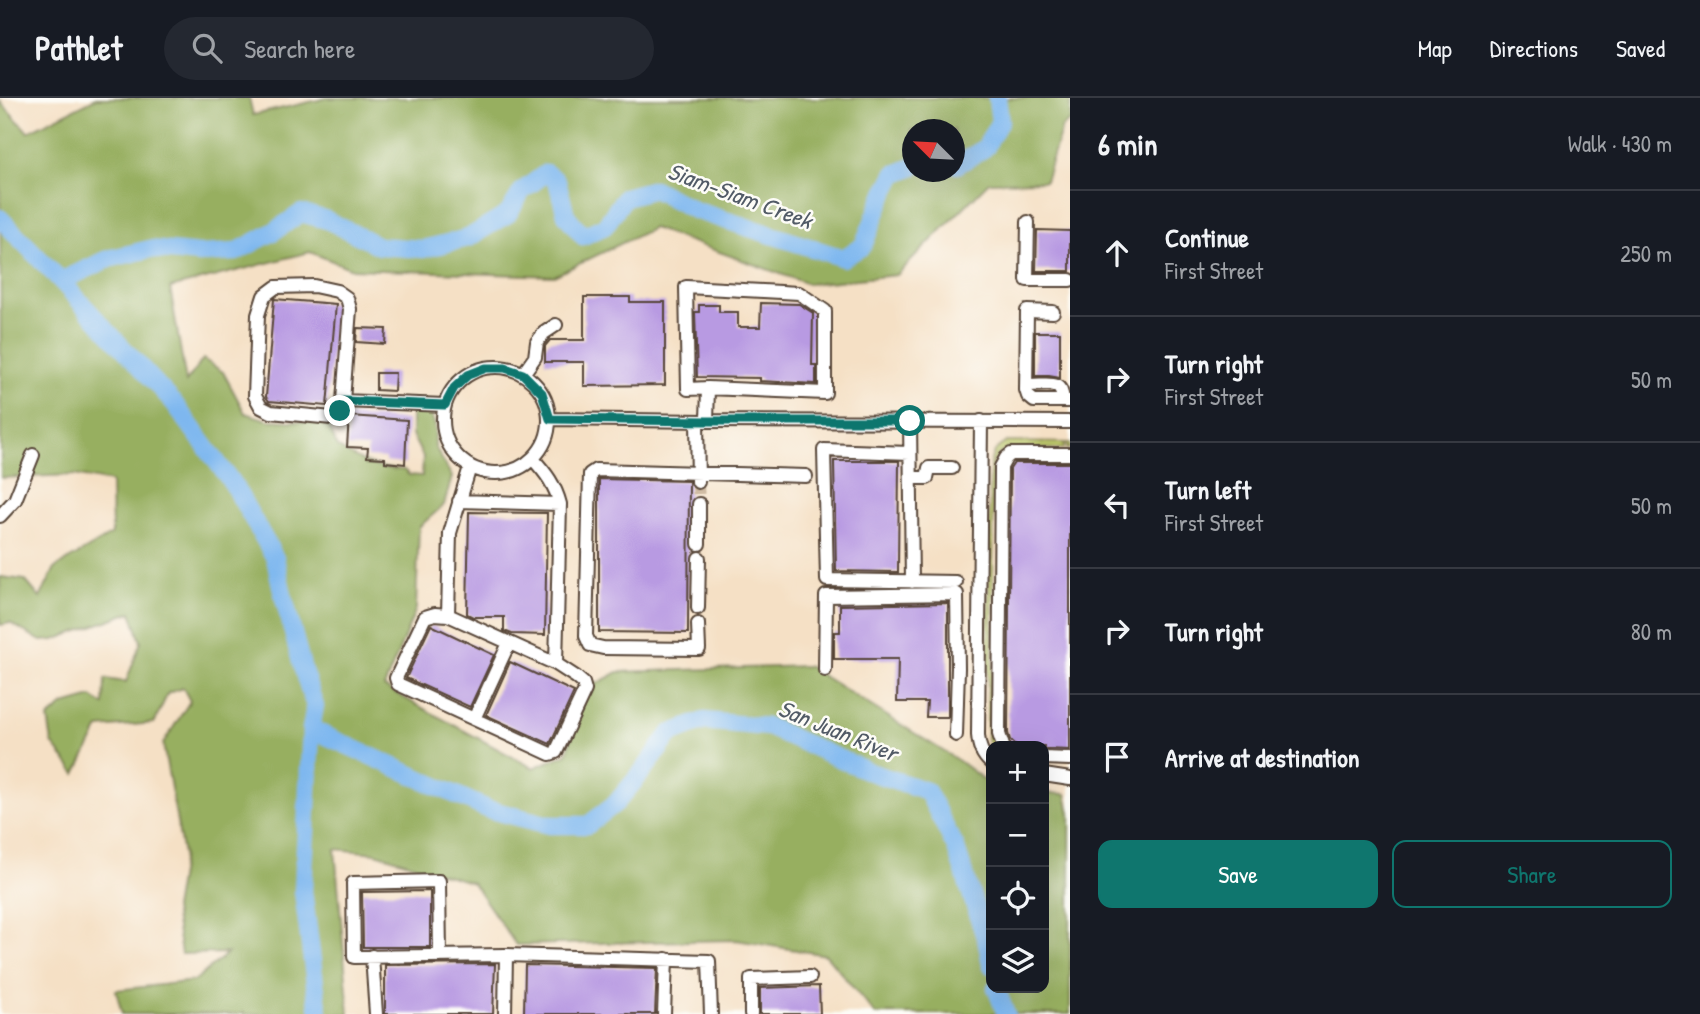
<!DOCTYPE html>
<meta charset="utf-8">
<style>
:root{--surface:#171b24;--page:#242831;--text:#f1f3f6;--muted:#9ea1a6;--line:#363941;--accent:#0f766e}
body{margin:0;font-family:"Patrick Hand",sans-serif;background:var(--page);color:var(--text)}
.controls{position:absolute;right:21px;bottom:21px;display:grid;overflow:hidden;border-radius:14px;box-shadow:0 7px 28px #0002}
.controls button{width:63px;height:63px;display:grid;place-items:center;padding:0;border:0;border-bottom:2px solid var(--line);background:var(--surface);color:var(--text);font:35px sans-serif}
.compass{position:absolute;left:902px;top:21px;width:63px;height:63px;border-radius:50%;background:var(--surface);box-shadow:0 7px 28px #0002;rotate:294deg}
.stop{position:absolute;width:21px;height:21px;margin:-16px;border:5px solid #0f766e;border-radius:50%;background:#fff}
.stop.end{background:#0f766e;border-color:#fff;box-shadow:0 2px 7px #0008}
.list{margin:0;padding:0;list-style:none}
h2{display:flex;justify-content:space-between;align-items:center;height:91px;margin:0;padding:0 28px;font-size:30px}
h2 small{font-size:23px;font-weight:400;color:var(--muted)}
.list li{display:grid;grid-template-columns:46px 1fr auto;gap:21px;align-items:center;box-sizing:border-box;height:126px;padding:0 28px;border-top:2px solid var(--line)}
.list b{display:block;font-size:26px;white-space:nowrap}
.list p{margin:0;font-size:23px;white-space:nowrap;color:var(--muted)}
.list em{font-size:23px;font-style:normal;color:var(--muted)}
.actions{display:flex;gap:14px;padding:21px 28px}
.actions a{flex:1;padding:16px 0;border:2px solid var(--accent);border-radius:14px;text-align:center;font-size:24px;color:var(--accent)}
.actions .main{background:var(--accent);color:#fff}
.icon{flex:none;width:38px;height:38px;fill:none;stroke:currentColor;stroke-width:2;stroke-linecap:round;stroke-linejoin:round}
.map{position:relative;flex:none;width:1070px;height:916px;overflow:hidden}
header{display:flex;align-items:center;gap:42px;box-sizing:border-box;height:98px;padding:0 35px;background:var(--surface);border-bottom:2px solid var(--line)}
header strong{font-size:33px}
nav{display:flex;gap:38px;margin-inline-start:auto;font-size:24px}
.search{width:490px;height:63px;background:var(--page);display:flex;align-items:center;gap:18px;box-sizing:border-box;padding:0 24px;border-radius:38px;color:var(--muted);font-size:26px}
main{display:flex}
aside{flex:1;background:var(--surface)}
.map>svg:first-child{display:block}
.green{fill:#bfcb6c;stroke:#7d7a45;stroke-width:2}
.forest{fill:#97af60;stroke:#696c3f;stroke-width:2;fill-rule:evenodd}
.lines{fill:none;stroke-linecap:round;stroke-linejoin:round}
.river{stroke:#7eb7ef;stroke-width:18}
.building{fill:#b89ae2}
.minor-tunnel{stroke:#d0bca4;stroke-width:12;stroke-dasharray:12 6;stroke-linecap:butt}
.minor-casing{stroke:#574537;stroke-width:16}
.minor{stroke:#fff;stroke-width:12}
.route{stroke:#0f766e;stroke-width:9}
.labels{text-anchor:middle;stroke-width:5;stroke-linejoin:round;paint-order:stroke}
.water-label{font-size:24px;font-style:italic;fill:#525b67;stroke:#fdfcf7}
</style>
<header>
<strong>Pathlet</strong>
<div class="search"><svg class="icon" aria-label="search" viewBox="0 0 24 24"><circle cx="10" cy="10" r="6"/><path d="M15 15l6 6"/></svg>Search here</div>
<nav><a>Map</a><a>Directions</a><a>Saved</a></nav>
</header>
<main>
<div class="map">
<svg width="1070" height="916" viewBox="0 0 1070 916">
<rect width="100%" height="100%" fill="#fdfcf7"/>
<filter id="ink" filterUnits="userSpaceOnUse"><feTurbulence type="fractalNoise" baseFrequency=".0143" numOctaves="2"/><feDisplacementMap in="SourceGraphic" scale="14" xChannelSelector="R" yChannelSelector="G"/><feConvolveMatrix kernelMatrix="1 2 1 2 8 2 1 2 1" color-interpolation-filters="sRGB"/></filter>
<filter id="wash" filterUnits="userSpaceOnUse"><feTurbulence type="fractalNoise" baseFrequency=".00686" numOctaves="4" result="noise"/><feDisplacementMap in="SourceGraphic" scale="28" xChannelSelector="R" yChannelSelector="G"/><feGaussianBlur stdDeviation="1.57" result="paint"/><feColorMatrix in="noise" values="0 0 0 0 0 0 0 0 0 0 0 0 0 0 0 0 0 1.4 0 .05"/><feComposite in="paint" operator="in"/></filter>
<g filter="url(#wash)">
<rect width="100%" height="100%" fill="#f5e0c5"/>
<path class="green" d="M 1007,344 L 1070,345 L 1070,351 L 1067,351 L 1067,346 L 1064,346 L 1064,351 L 1009,350 L 999,356 L 994,364 L 992,640 L 994,648 L 991,648 L 991,652 L 987,641 L 990,367 C 992,355 996,350 1007,344 Z"/>
<path class="forest" d="M 96,0 L 249,0 L 253,17 L 327,0 L 1070,0 L 1070,23 L 1062,29 L 1045,83 L 989,84 L 897,177 L 808,186 L 653,130 L 554,178 L 352,171 L 310,154 L 170,190 L 186,284 L 203,261 L 223,274 L 245,315 L 268,322 L 328,325 L 337,349 C 361,364 375,371 404,372 L 409,377 L 422,378 L 423,359 L 412,337 L 412,314 L 430,315 L 435,327 L 435,349 L 452,379 L 444,407 L 419,429 L 416,511 L 384,589 L 533,670 L 567,656 L 585,592 L 618,574 L 807,568 L 959,663 L 991,687 L 991,890 L 1044,890 L 1044,695 L 1066,696 L 1070,716 L 1070,916 L 875,916 L 826,857 L 736,842 L 516,847 L 473,785 L 376,755 L 335,751 L 349,916 L 244,916 L 243,914 L 240,916 L 122,916 L 116,892 L 194,883 L 228,855 L 181,856 L 174,811 L 183,757 L 163,646 L 190,603 L 183,590 L 168,595 L 154,625 L 99,630 L 76,676 L 52,645 L 48,620 L 64,607 L 92,599 L 104,607 L 105,581 L 126,584 L 141,544 L 131,514 L 54,542 L 41,543 L 10,525 L 0,527 L 0,479 L 25,482 L 40,500 L 55,470 L 112,436 L 111,384 L 74,377 L 1,380 L 0,3 L 28,34 ZM 912,32 L 954,32 L 954,74 L 912,74 Z"/>
<g class="lines">
<path class="river" d="M 954,66 L 957,67 L 985,50 L 1000,23 L 997,0
M 0,120 L 61,183 L 174,305 L 233,386 L 275,460 L 283,497 L 303,572 L 315,608 L 311,631 L 303,793 L 319,916
M 61,183 L 108,161 L 150,151 L 199,156 L 236,154 L 273,134 L 301,115 L 327,122 L 379,148 L 423,151 L 468,140 L 508,116 L 522,93 L 546,75 L 557,83 L 566,117 L 583,138 L 605,128 L 625,99 L 654,91 L 694,112 L 843,160 L 863,148 L 882,101 L 895,76 L 912,69
M 311,631 L 487,711 L 549,727 L 588,727 L 616,705 L 647,668 L 670,636 L 704,623 L 768,629 L 870,674 L 927,693 L 956,750 L 987,845 L 991,867
M 996,890 L 1006,916"/>
</g>
<g id="blocks">
<path class="building" d="M 1037,132 L 1070,133 L 1070,173 L 1036,173 Z
M 584,199 L 630,199 L 630,204 L 665,204 L 665,287 L 584,288 L 584,264 L 545,264 L 545,248 L 550,242 L 584,242 Z
M 274,201 L 336,206 L 327,308 L 269,303 L 266,299 Z
M 761,205 L 799,206 L 813,215 L 812,267 L 816,267 L 816,286 L 760,283 L 760,280 L 697,279 L 695,214 L 699,214 L 699,207 L 719,207 L 719,214 L 738,214 L 738,229 L 760,229 Z
M 357,230 L 386,231 L 385,246 L 356,244 Z
M 1035,234 L 1060,234 L 1060,280 L 1049,278 L 1035,278 Z
M 376,275 L 395,275 L 394,293 L 376,292 Z
M 349,318 L 407,322 L 405,366 L 385,364 L 385,360 L 367,359 L 368,350 L 347,349 Z
M 834,363 L 899,363 L 898,474 L 836,473 Z
M 1014,365 L 1070,365 L 1070,652 L 1044,651 L 1044,648 L 1016,648 L 1010,642 L 1008,635 L 1010,371 Z
M 599,381 L 689,383 L 688,535 L 599,534 Z
M 469,414 L 547,415 L 545,537 L 512,536 L 504,533 L 504,519 L 473,519 L 467,516 Z
M 948,505 L 948,619 L 926,619 L 927,604 L 897,604 L 898,561 L 834,561 L 834,534 L 840,534 L 840,507 Z
M 431,527 L 494,557 L 470,609 L 406,580 Z
M 510,564 L 574,594 L 550,646 L 486,617 Z
M 430,793 L 430,849 L 363,849 L 362,794 Z
M 495,866 L 493,916 L 385,916 L 385,867 Z
M 525,867 L 657,870 L 655,916 L 524,916 Z
M 819,888 L 820,916 L 760,916 L 760,890 Z"/>
</g>
</g>
<g filter="url(#ink)">
<use href="#blocks" fill-opacity="0" stroke="#574537" stroke-width="2"/>
<g class="lines">
<path class="minor-tunnel" d="M 698,384 L 699,406"/>
<g class="minor-casing">
<path id="minor" d="M 1028,124 L 1027,182 L 1070,182
M 314,188 L 337,193 L 347,200 L 350,211 L 343,303 L 340,313 L 332,320 L 271,314 L 261,309 L 255,298 L 258,217 L 264,198 L 276,189 Z
M 686,189 L 799,195 L 825,213 L 825,295 L 708,290 L 688,291 Z
M 1053,214 L 1027,213 L 1026,292 L 1028,298 L 1034,303 L 1070,303
M443 322a53 53 0 1 1 106 0a53 53 0 1 1-106 0Z
M 523,276 L 535,259 L 537,244 L 544,235 L 556,227
M 1026,292 L 1031,287 C 1048,287 1062,281 1063,303
M 343,303 L 445,307
M 549,321 L 707,323 L 1070,324
M 697,323 L 698,384
M 707,323 L 708,290
M 910,323 L 912,484
M 981,323 L 978,637 C 979,649 982,657 991,665
M 910,355 L 824,352 L 827,482 L 956,484
M 533,361 C 546,375 555,387 560,406 L 556,566
M 911,380 L 927,380 L 929,370 L 952,370
M 459,403 L 560,406
M 0,418 L 15,402 L 33,357
M 699,446 L 699,406
M 698,510 L 699,460
M 435,516 L 448,517 L 556,566 L 576,579 L 583,585 L 585,592 L 556,654 L 550,656 L 398,586 L 396,580 L 425,519 Z
M 448,517 L 450,435 L 470,369
M 698,526 L 699,551 L 603,550 L 590,547 L 586,538 L 590,376 L 596,372 L 806,378
M 825,572 L 826,498 L 957,496 L 958,570 L 956,637
M 474,621 L 509,545
M 1003,648 L 999,636 L 1001,369 L 1006,360 L 1011,356 L 1070,356
M 1044,660 L 1070,661
M 1044,677 L 1070,681
M 372,858 L 376,916
M 440,858 L 439,783 L 353,785 L 354,859 L 506,857 L 709,863 L 711,916
M 505,916 L 506,857
M 664,916 L 666,861
M 751,916 L 751,881 L 810,879"/>
</g>
<use href="#minor" class="minor"/>
</g>
</g>
<g class="lines" filter="url(#ink)">
<path class="route" d="M 340,313 L 343,303 L 445,307 L 454,290 L 468,277 L 486,270 L 505,270 L 523,276 L 542,295 L 550,321 L 707,323 L 910,323"/>
</g>
<g class="labels">
<g class="water-label">
<text transform="translate(740 98) rotate(20)" y="8">Siam-Siam Creek</text>
<text transform="translate(838 633) rotate(22)" y="8">San Juan River</text>
</g>
</g>
</svg>
<div class="controls">
<button>+</button>
<button>−</button>
<button><svg class="icon" aria-label="locate" viewBox="0 0 24 24"><circle cx="12" cy="12" r="6"/><path d="M12 2v4M12 18v4M2 12h4M18 12h4"/></svg></button>
<button><svg class="icon" aria-label="layers" viewBox="0 0 24 24"><path d="M12 4l9 5-9 5-9-5zM3 14l9 5 9-5"/></svg></button>
</div>
<svg class="compass" viewBox="-18 -18 36 36"><path d="M0-13l5 13h-10z" fill="#e53935"/><path d="M0 13l5-13h-10z" fill="#9ea1a6"/></svg>
<div class="stop" style="left:910px;top:323px"></div>
<div class="stop end" style="left:340px;top:313px"></div>
</div>
<aside>
<h2>6 min<small>Walk · 430 m</small></h2>
<ul class="list">
<li><svg class="icon" aria-label="ahead" viewBox="0 0 24 24"><path d="M12 20V5M6 11l6-6 6 6"/></svg><div><b>Continue</b><p>First Street</p></div><em>250 m</em></li>
<li><svg class="icon" aria-label="right" viewBox="0 0 24 24"><path d="M7 20v-9h11M14 6l5 5-5 5"/></svg><div><b>Turn right</b><p>First Street</p></div><em>50 m</em></li>
<li><svg class="icon" aria-label="left" viewBox="0 0 24 24"><path d="M17 20v-9H6M10 6l-5 5 5 5"/></svg><div><b>Turn left</b><p>First Street</p></div><em>50 m</em></li>
<li><svg class="icon" aria-label="right" viewBox="0 0 24 24"><path d="M7 20v-9h11M14 6l5 5-5 5"/></svg><div><b>Turn right</b></div><em>80 m</em></li>
<li><svg class="icon" aria-label="arrive" viewBox="0 0 24 24"><path d="M6 21V4h12l-3 4 3 4H6"/></svg><div><b>Arrive at destination</b></div></li>
</ul>
<div class="actions"><a class="main">Save</a><a>Share</a></div>
</aside>
</main>
